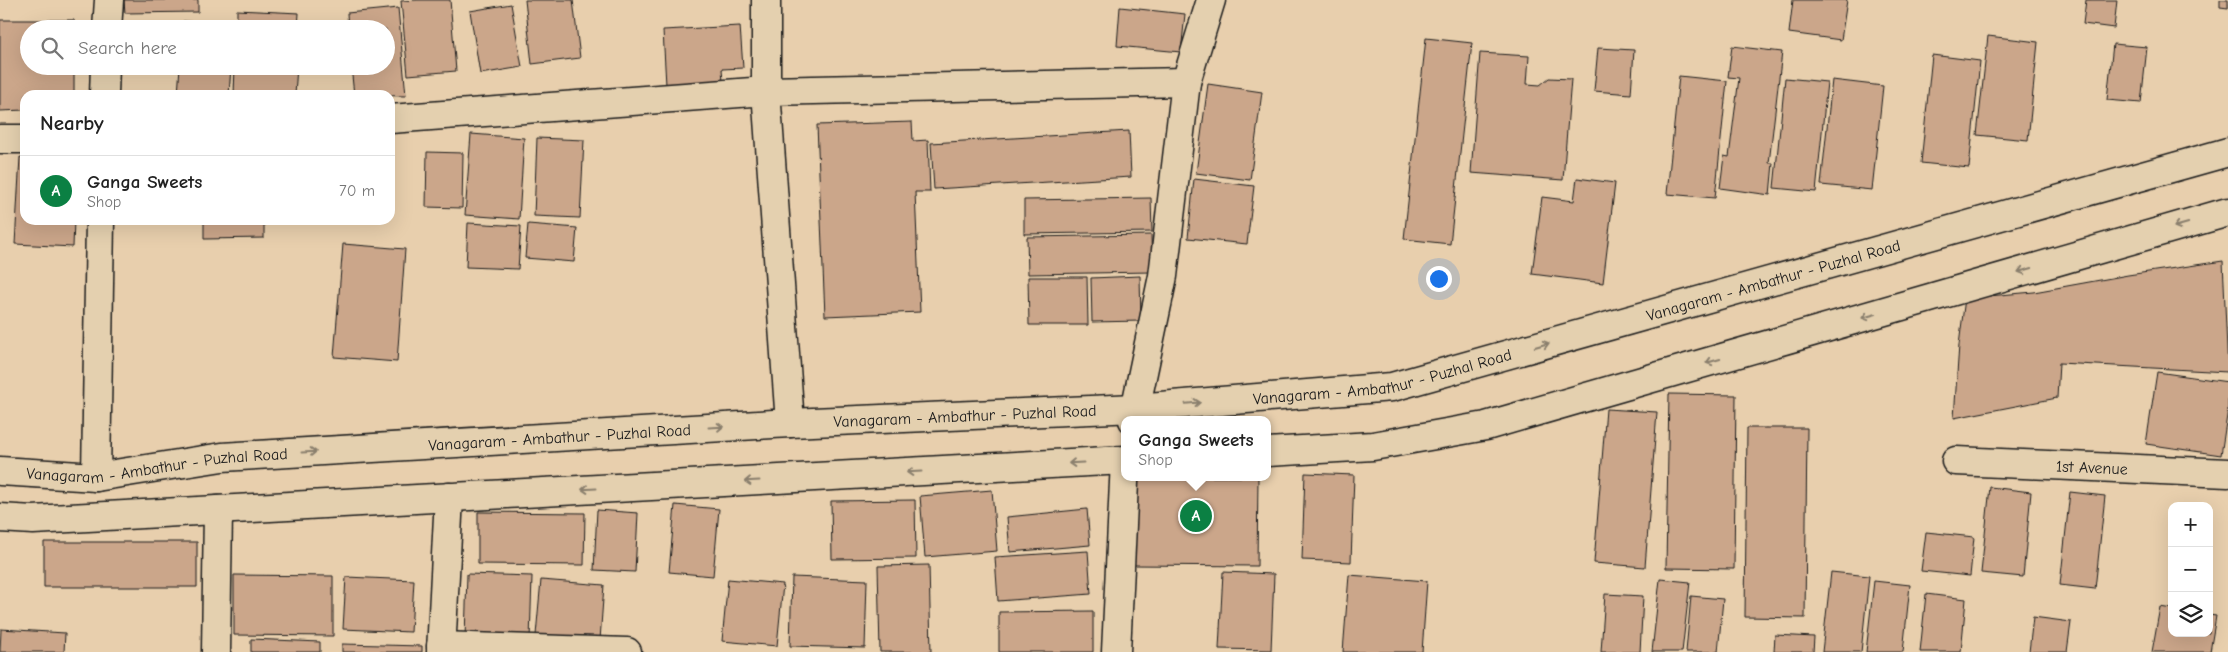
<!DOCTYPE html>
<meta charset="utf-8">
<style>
:root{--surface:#fff;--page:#f6f6f6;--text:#222;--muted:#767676;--line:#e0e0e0;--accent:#0b8043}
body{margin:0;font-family:"Comic Neue",sans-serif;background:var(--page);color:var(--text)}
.controls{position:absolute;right:15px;bottom:15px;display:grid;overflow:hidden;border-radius:10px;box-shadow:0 5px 20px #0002}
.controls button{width:45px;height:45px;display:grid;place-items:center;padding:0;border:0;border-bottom:1px solid var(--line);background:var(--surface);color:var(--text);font:25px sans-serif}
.you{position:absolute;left:1438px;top:278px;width:18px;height:18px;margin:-12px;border:4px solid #fff;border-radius:50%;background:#1a73e8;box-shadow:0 0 0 8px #1a73e833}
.badge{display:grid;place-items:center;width:32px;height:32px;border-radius:50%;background:var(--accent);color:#fff;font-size:16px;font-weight:700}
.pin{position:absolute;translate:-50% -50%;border:2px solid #fff;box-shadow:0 1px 5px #0006}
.popup{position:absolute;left:1121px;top:416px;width:150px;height:65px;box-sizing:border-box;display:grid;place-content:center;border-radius:10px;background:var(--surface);filter:drop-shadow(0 1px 4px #0005);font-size:16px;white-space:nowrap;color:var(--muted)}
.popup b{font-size:19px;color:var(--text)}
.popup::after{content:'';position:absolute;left:50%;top:100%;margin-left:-10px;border:10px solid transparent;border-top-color:var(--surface)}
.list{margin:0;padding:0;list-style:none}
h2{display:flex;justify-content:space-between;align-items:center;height:65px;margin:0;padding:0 20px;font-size:21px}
h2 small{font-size:16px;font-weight:400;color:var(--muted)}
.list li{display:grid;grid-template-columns:32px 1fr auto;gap:15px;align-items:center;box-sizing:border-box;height:70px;padding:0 20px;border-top:1px solid var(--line)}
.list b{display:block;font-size:19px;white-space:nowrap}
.list p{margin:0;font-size:16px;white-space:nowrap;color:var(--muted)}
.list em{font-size:16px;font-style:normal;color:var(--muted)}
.icon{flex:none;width:28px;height:28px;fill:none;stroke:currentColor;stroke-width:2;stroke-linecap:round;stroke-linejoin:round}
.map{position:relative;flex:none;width:2228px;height:652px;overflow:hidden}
.search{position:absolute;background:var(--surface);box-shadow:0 5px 20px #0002;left:20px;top:20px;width:375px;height:55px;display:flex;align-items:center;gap:12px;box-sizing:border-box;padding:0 18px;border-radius:28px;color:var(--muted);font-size:19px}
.panel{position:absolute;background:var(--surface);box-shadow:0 5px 20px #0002;left:20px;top:90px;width:375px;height:135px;border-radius:15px}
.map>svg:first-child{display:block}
.building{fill:#cba68a;stroke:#1c1c1c}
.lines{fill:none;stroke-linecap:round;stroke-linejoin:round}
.minor-casing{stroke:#1c1c1c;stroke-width:31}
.tertiary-casing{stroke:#1c1c1c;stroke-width:31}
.primary-casing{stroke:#1c1c1c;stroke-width:31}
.minor{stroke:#e4d0af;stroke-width:28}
.tertiary{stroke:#e4d0af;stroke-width:28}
.primary{stroke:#e4d0af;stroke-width:28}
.oneway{stroke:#8a7f6d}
.labels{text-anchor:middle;stroke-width:4.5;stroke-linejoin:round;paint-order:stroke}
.street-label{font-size:16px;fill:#1c1c1c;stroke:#e4d0af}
</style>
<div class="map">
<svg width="2228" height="652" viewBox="0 0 2228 652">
<rect width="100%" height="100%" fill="#e8cfad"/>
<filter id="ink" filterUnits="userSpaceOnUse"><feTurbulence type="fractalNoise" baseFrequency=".02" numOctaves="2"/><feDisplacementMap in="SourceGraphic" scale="10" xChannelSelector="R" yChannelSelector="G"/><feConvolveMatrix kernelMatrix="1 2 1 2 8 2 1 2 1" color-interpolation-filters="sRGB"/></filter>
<g filter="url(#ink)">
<path class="building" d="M 124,0 L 198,0 L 198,12 L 125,13 Z
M 418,0 L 450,0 L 456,71 L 408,75 L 401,1 Z
M 525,0 L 573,0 L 580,58 L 532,64 Z
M 1793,0 L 1847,0 L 1841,40 L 1789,33 Z
M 2086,0 L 2117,0 L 2114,28 L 2083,24 Z
M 2220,0 L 2228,0 L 2228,8 L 2220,7 Z
M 511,4 L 522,67 L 480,74 L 470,11 Z
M 1120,7 L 1185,14 L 1181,52 L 1117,46 Z
M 398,8 L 406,96 L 354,95 L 351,66 L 386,66 L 386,29 L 348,29 L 347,13 Z
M 237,10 L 299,13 L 298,29 L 237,29 Z
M 0,20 L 74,20 L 74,29 L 29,29 L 29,66 L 74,66 L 74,95 L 25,95 L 25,110 L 0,111 Z
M 183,21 L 234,24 L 234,29 L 183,29 Z
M 740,26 L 743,68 L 722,69 L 723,82 L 666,85 L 663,30 Z
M 1988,36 L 2038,42 L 2028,140 L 1977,135 Z
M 1426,38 L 1472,43 L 1450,244 L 1404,239 Z
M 2113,44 L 2147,47 L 2141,103 L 2107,100 Z
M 1732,46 L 1782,52 L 1769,163 L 1773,163 L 1770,195 L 1720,188 L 1724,156 L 1729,157 L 1739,78 L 1728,77 Z
M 1598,48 L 1634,50 L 1631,94 L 1594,91 Z
M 1480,53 L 1529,56 L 1527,84 L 1540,85 L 1549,78 L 1571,79 L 1563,180 L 1471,173 Z
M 1932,55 L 1980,61 L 1969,168 L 1921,163 Z
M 180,66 L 231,66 L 229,95 L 178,95 Z
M 235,66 L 297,66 L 295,95 L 234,95 Z
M 1679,76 L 1727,81 L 1715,198 L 1667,194 Z
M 1785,78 L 1827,82 L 1816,192 L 1774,188 Z
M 1832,80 L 1883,86 L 1872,190 L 1821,185 Z
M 1208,84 L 1262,92 L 1250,180 L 1196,173 Z
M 912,122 L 913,141 L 928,140 L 930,192 L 915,192 L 920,312 L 825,316 L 817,125 Z
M 1129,131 L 1131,177 L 934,189 L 931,143 Z
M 471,134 L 524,138 L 519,219 L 465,215 Z
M 537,138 L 584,140 L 580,218 L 534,216 Z
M 427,152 L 463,153 L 462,208 L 426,207 Z
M 20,157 L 25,158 L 25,220 L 74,220 L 73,247 L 15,244 Z
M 1577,178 L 1615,183 L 1603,283 L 1532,274 L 1542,197 L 1574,201 Z
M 1194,179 L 1254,186 L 1247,244 L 1188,238 Z
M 1151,198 L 1152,232 L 1024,234 L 1024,200 Z
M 204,220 L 264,220 L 264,238 L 204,239 Z
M 468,223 L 521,226 L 518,269 L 466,267 Z
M 528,224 L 577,228 L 574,262 L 525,258 Z
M 1151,235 L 1152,272 L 1028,274 L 1027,237 Z
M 343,244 L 405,249 L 397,362 L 334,357 Z
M 2223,261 L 2228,372 L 2059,363 L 2057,398 L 1954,418 L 1959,345 L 1965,298 L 2034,292 L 2128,275 Z
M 1140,276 L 1141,321 L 1092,322 L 1091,278 Z
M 1028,277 L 1087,277 L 1088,325 L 1029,325 Z
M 2157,372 L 2228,382 L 2228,409 L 2221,455 L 2146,444 Z
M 1669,394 L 1736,395 L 1734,569 L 1666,568 Z
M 1606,409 L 1657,412 L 1645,567 L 1594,563 Z
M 1747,428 L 1807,428 L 1805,618 L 1745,617 Z
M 1305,473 L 1354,475 L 1351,562 L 1302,560 Z
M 1135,477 L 1258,477 L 1257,566 L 1134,565 Z
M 1990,487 L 2031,492 L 2023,577 L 1981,573 Z
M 992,490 L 997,551 L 925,557 L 920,496 Z
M 2070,492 L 2105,496 L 2095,589 L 2060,585 Z
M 915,500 L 916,558 L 832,559 L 831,501 Z
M 675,505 L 719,509 L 713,576 L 669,572 Z
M 1087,509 L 1090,545 L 1010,552 L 1007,517 Z
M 597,510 L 638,513 L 635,572 L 594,570 Z
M 478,512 L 585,513 L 584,565 L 478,564 Z
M 1926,532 L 1974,537 L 1970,576 L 1921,571 Z
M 44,542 L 197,542 L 197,587 L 44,587 Z
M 1088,551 L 1091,594 L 998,601 L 995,557 Z
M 929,565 L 931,652 L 880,652 L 878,566 Z
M 1223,572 L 1274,574 L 1271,650 L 1219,649 Z
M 1831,572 L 1869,576 L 1861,652 L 1822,652 Z
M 467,574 L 532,576 L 530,640 L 465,638 Z
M 234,575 L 333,576 L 333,636 L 234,635 Z
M 1349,575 L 1427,581 L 1422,652 L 1343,652 Z
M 346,577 L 414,580 L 411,632 L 343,629 Z
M 792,577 L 867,580 L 865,648 L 790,646 Z
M 728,579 L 783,584 L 777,646 L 722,641 Z
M 1660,579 L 1690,582 L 1682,652 L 1652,652 Z
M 541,580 L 604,585 L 600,640 L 536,635 Z
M 1874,581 L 1910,585 L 1903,652 L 1866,652 Z
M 1605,594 L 1643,596 L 1640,652 L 1601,652 Z
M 1926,594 L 1966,599 L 1961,652 L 1920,652 Z
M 1691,596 L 1723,599 L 1718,652 L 1686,652 Z
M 2160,607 L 2172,609 L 2172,633 L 2209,633 L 2209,615 L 2216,616 L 2210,652 L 2152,652 Z
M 1093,611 L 1093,652 L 999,652 L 999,612 Z
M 2033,617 L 2071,622 L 2067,652 L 2029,652 Z
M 1,629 L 65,633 L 64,652 L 0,652 Z
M 1775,635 L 1814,637 L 1813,652 L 1774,652 Z
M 251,639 L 320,642 L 320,652 L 251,652 Z
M 342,644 L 422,646 L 422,652 L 342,652 Z"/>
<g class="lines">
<g class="minor-casing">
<g id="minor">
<path d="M 766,0 L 766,91 L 790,423"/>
<path d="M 390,119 L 766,91 L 1186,82 L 1211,0"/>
<path d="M 0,139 L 25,139"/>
<path d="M 1133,420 L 1163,276 L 1186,82"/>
<path id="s1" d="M 1956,461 L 2228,473"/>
<path d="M 441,646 L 627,652"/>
<path d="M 216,652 L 218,510"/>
<path d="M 441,652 L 449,497"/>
<path d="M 1116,652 L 1125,461"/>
</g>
</g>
<g class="tertiary-casing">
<path id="tertiary" d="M 107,29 L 109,0
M 104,95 L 105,66
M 96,477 L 100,220"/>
</g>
<g class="primary-casing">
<g id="primary">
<path d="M 1267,452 L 1373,446 L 1486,426 L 2228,212"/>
<path id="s2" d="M 0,471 L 96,477 L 222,457 L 790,423 L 1136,408 L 1392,387 L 2228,152"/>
<path d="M 0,518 L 33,520 L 1125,460"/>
</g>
</g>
<use href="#minor" class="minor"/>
<use href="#tertiary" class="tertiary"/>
<use href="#primary" class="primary"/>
</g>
<defs><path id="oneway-shaft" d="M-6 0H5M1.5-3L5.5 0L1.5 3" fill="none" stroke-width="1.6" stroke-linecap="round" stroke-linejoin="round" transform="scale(1.25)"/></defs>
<g class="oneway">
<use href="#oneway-shaft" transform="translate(2181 225) rotate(164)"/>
<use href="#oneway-shaft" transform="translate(2025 270) rotate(164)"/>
<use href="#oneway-shaft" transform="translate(1869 316) rotate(164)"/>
<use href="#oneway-shaft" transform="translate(1542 345) rotate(-16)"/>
<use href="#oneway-shaft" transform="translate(1713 361) rotate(164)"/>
<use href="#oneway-shaft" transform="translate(1193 403) rotate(-5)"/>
<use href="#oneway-shaft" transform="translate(716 427) rotate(-3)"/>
<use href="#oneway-shaft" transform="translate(309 452) rotate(-3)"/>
<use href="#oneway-shaft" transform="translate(1076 463) rotate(177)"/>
<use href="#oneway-shaft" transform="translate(914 472) rotate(177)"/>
<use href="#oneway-shaft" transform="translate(752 481) rotate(177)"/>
<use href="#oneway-shaft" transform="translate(589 489) rotate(177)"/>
</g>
</g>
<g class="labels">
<g class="street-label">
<text dy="6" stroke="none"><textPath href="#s2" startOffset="1792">Vanagaram - Ambathur - Puzhal Road</textPath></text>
<text dy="6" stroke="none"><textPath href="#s2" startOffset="1388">Vanagaram - Ambathur - Puzhal Road</textPath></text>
<text dy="6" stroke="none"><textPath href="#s2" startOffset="968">Vanagaram - Ambathur - Puzhal Road</textPath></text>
<text dy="6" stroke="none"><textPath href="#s2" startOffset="562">Vanagaram - Ambathur - Puzhal Road</textPath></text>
<text dy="6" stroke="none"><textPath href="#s2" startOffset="158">Vanagaram - Ambathur - Puzhal Road</textPath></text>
<text dy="6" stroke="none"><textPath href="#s1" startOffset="136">1st Avenue</textPath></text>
</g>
</g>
</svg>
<div class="controls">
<button>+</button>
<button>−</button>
<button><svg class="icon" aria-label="layers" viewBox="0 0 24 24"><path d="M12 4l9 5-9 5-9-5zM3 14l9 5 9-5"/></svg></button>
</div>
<div class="you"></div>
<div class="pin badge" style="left:1196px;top:516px">A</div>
<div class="popup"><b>Ganga Sweets</b>Shop</div>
<div class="search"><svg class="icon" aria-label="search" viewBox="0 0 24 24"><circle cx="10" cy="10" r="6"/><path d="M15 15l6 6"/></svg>Search here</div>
<section class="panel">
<h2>Nearby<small></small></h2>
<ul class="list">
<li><span class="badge">A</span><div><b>Ganga Sweets</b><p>Shop</p></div><em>70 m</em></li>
</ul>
</section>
</div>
